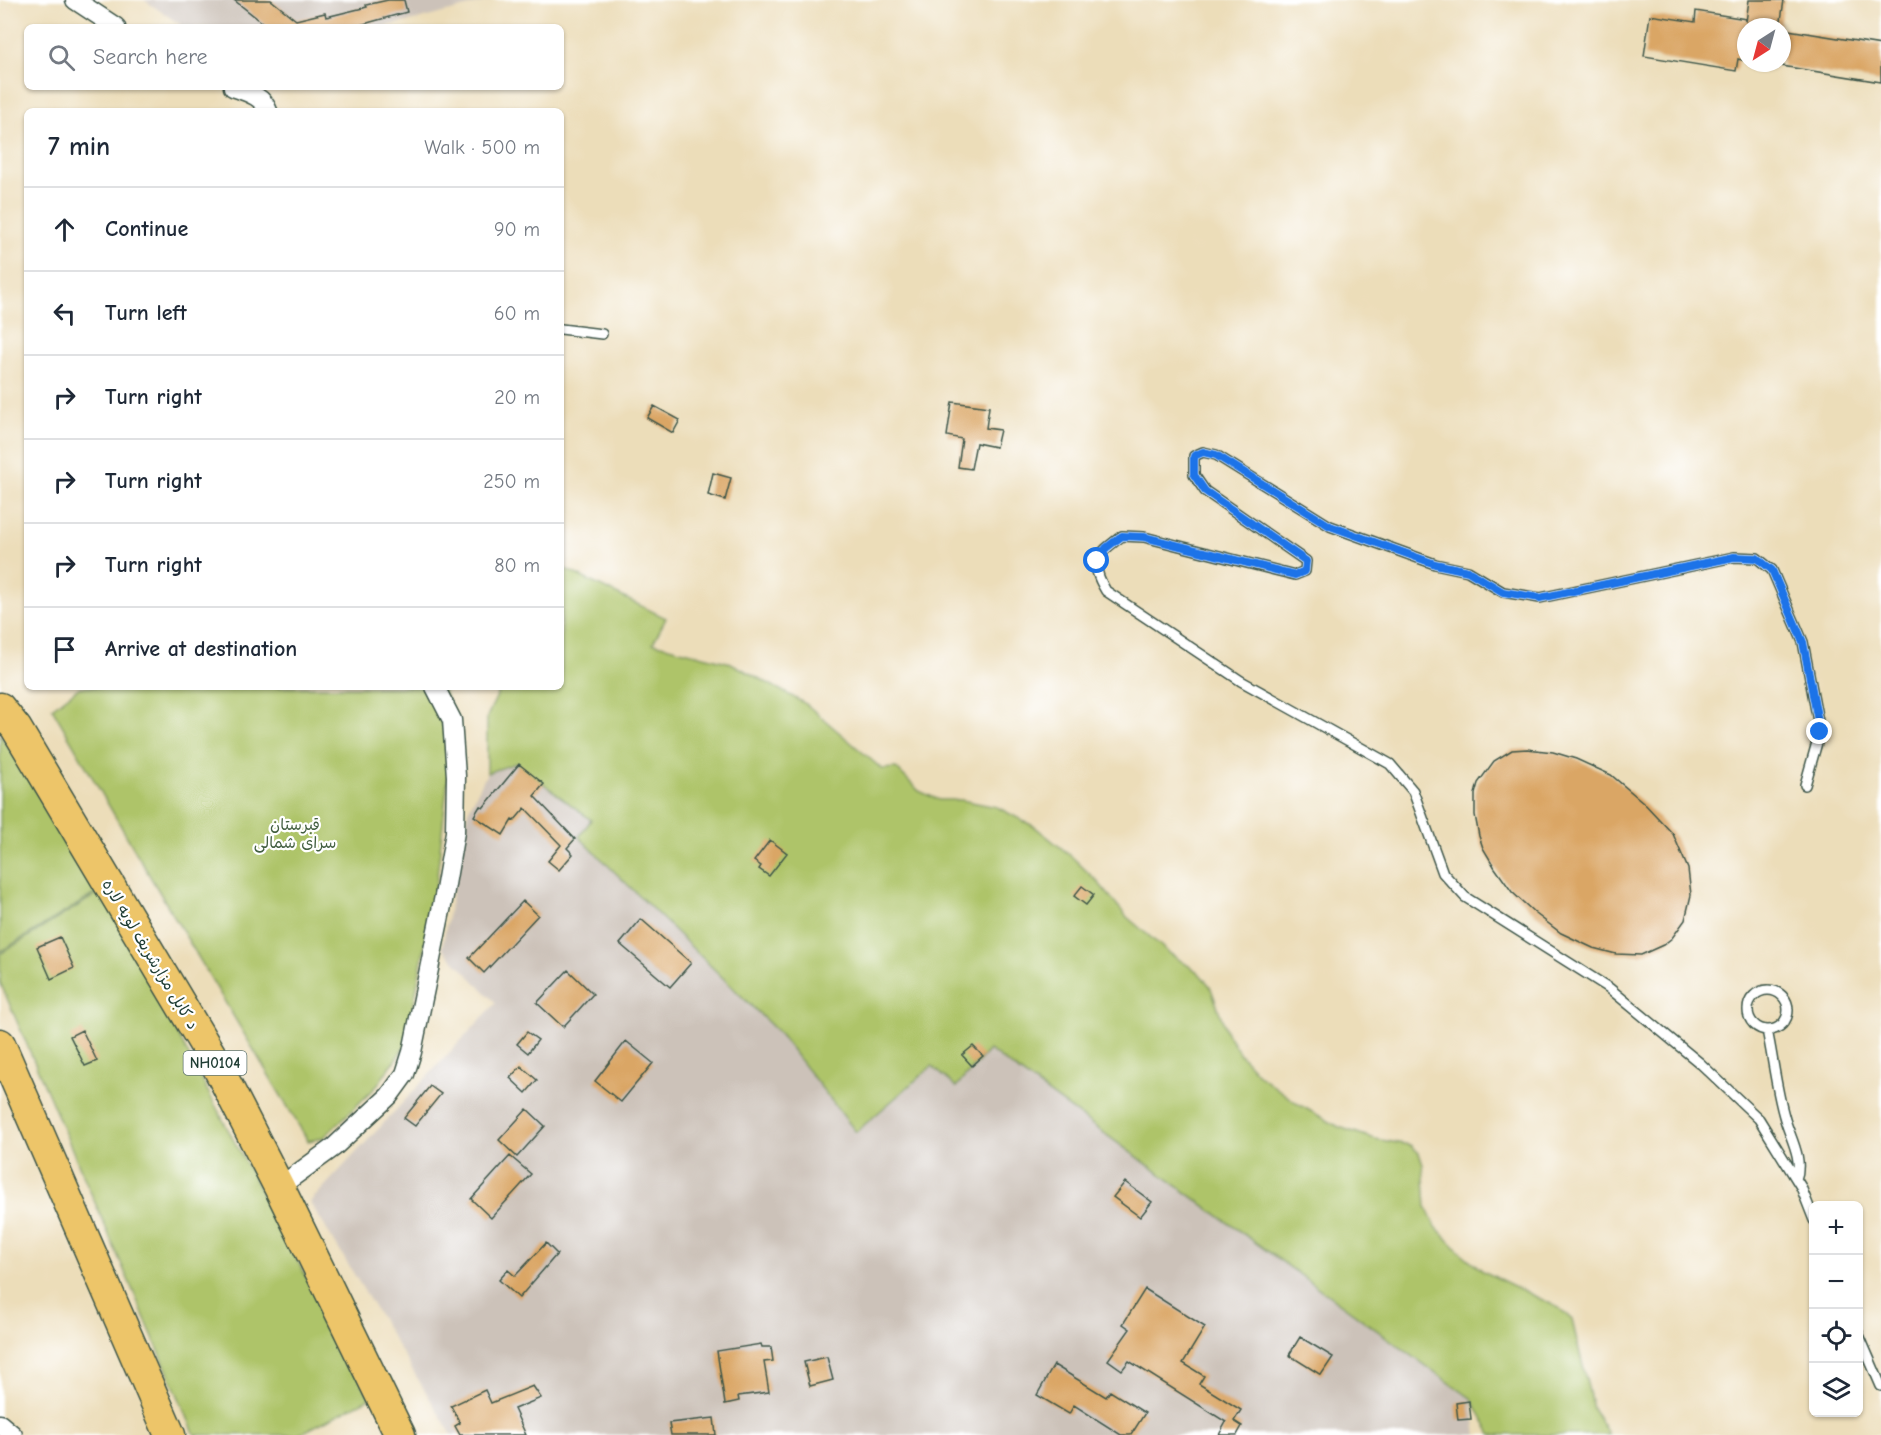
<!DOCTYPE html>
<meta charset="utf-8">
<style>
:root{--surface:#fff;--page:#f2f2f3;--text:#1f2937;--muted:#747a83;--line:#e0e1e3}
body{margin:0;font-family:"Comic Neue","Playpen Sans Arabic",sans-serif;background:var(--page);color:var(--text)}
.controls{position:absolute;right:18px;bottom:18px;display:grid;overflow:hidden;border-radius:9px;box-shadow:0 2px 4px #0004}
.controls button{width:54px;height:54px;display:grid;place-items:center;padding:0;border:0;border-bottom:2px solid var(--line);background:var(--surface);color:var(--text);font:30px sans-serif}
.compass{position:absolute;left:1737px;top:18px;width:54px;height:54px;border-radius:50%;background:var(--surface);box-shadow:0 2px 4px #0004;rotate:216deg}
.stop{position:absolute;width:18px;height:18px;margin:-14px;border:4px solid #1a73e8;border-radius:50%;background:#fff}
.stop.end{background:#1a73e8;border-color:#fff;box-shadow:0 2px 6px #0008}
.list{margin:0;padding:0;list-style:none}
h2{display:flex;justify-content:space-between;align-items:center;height:78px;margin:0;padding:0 24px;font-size:26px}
h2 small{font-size:20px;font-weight:400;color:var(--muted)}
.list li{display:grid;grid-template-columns:39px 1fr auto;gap:18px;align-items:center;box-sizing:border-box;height:84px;padding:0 24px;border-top:2px solid var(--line)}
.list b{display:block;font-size:22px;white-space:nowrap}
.list em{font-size:20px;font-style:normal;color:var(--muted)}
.icon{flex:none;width:33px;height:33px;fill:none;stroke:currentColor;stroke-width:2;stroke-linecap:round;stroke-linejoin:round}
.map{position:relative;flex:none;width:1881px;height:1435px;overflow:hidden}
.search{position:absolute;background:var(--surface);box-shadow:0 2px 4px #0004;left:24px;top:24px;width:540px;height:66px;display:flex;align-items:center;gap:15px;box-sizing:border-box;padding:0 21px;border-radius:9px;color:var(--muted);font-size:22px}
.panel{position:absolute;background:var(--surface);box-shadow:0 2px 4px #0004;left:24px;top:108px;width:540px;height:582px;border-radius:9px}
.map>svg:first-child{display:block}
.industrial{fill:#ccc2b9}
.green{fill:#aec469;stroke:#66804e;stroke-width:1.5}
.building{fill:#daa665}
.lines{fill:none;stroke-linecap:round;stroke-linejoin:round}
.service-casing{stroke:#3e5548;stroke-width:12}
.minor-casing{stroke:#3e5548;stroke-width:21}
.trunk-casing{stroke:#3e5548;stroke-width:33}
.service{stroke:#fff;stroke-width:9}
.minor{stroke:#fff;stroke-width:18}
.trunk{stroke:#edc569;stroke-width:30}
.route{stroke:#1a73e8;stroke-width:8}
.labels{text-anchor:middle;stroke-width:4.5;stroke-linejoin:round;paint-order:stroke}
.shield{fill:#fff;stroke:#627771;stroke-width:1.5}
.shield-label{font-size:15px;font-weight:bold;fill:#1f3d34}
.park-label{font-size:16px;fill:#435f41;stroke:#fff}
.street-label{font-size:16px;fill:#1f3d34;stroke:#fff}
</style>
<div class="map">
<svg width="1881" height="1435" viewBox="0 0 1881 1435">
<rect width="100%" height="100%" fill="#fff"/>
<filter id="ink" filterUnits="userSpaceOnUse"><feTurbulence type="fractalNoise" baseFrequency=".0167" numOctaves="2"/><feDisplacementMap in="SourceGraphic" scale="12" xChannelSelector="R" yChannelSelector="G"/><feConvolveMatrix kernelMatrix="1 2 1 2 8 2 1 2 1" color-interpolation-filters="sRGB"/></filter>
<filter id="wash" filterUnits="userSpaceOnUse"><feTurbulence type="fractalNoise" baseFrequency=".008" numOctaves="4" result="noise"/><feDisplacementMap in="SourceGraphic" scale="24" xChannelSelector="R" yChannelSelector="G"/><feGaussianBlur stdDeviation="1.35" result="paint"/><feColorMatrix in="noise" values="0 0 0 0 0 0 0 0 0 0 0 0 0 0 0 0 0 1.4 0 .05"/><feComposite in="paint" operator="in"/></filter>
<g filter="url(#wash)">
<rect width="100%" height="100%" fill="#ecddb9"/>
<path class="industrial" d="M 144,0 L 492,0 L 413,21 L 378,27 L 184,27 Z
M 516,762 L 592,820 L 579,837 L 777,1031 L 856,1132 L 932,1066 L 989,1050 L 1472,1399 L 1477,1435 L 452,1435 L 310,1202 L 496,1003 L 442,948 L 468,811 L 487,773 Z"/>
<path class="green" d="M 561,567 L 666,618 L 653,643 L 731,663 L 806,704 L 882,769 L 896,768 L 919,791 L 939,800 L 961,800 L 997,807 L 1035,827 L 1070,855 L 1097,881 L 1127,917 L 1169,953 L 1198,972 L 1210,986 L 1227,1033 L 1240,1054 L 1259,1075 L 1298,1104 L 1339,1127 L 1375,1139 L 1410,1145 L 1419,1153 L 1423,1165 L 1426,1207 L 1436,1227 L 1459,1251 L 1483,1271 L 1559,1308 L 1572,1320 L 1593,1409 L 1609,1435 L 1491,1435 L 1472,1399 L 989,1050 L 956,1087 L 932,1066 L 856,1132 L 777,1031 L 579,837 L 591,820 L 516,763 L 487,773 L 487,717 L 501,687 L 561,687 Z
M 80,687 L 443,687 L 454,724 L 436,886 L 406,1045 L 375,1088 L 323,1138 L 308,1141 L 151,878 L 52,708 Z
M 0,734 L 101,890 L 0,952 Z
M 102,891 L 370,1398 L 298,1435 L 195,1435 L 0,982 L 0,954 Z"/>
<g id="blocks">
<path class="building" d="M 234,0 L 271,0 L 296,20 L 325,13 L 326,17 L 367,7 L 366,5 L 388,0 L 404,0 L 407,12 L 353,27 L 268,27 Z
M 1749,0 L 1784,0 L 1780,27 L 1746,27 L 1746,61 L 1738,59 L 1736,71 L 1644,56 L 1650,15 L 1695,22 L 1696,11 L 1746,19 L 1746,22 Z
M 1782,29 L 1881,45 L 1881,82 L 1782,66 Z
M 952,402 L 989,407 L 986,428 L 1000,430 L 996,447 L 976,443 L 971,469 L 958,467 L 962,439 L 947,436 Z
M 654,406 L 680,420 L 673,433 L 647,418 Z
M 713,473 L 731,478 L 725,500 L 708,495 Z
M 1527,749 L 1553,752 L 1576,759 L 1611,775 L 1643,802 L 1673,834 L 1688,869 L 1691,895 L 1685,920 L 1672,938 L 1663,945 L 1641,955 L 1616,954 L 1593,948 L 1561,933 L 1536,914 L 1512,892 L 1495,868 L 1483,848 L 1479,836 L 1475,815 L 1475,794 L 1478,783 L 1494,761 L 1512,750 Z
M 519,764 L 544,784 L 534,796 L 575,839 L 567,848 L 573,854 L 559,870 L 548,861 L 561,845 L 525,808 L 514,821 L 512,820 L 503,835 L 474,816 L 480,806 L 483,808 Z
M 770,840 L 787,853 L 769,876 L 759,869 L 761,866 L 754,861 Z
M 1082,886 L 1094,895 L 1086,905 L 1074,896 Z
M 523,901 L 538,915 L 484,973 L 469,958 Z
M 641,919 L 691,963 L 670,987 L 620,944 Z
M 60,937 L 74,968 L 51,979 L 37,947 Z
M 568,970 L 593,994 L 563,1027 L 537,1003 Z
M 82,1030 L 97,1061 L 85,1066 L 70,1036 Z
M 527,1032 L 538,1040 L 528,1053 L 517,1044 Z
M 626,1041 L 653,1063 L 621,1102 L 595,1081 Z
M 973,1046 L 983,1056 L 972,1066 L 962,1055 Z
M 521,1066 L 537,1080 L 526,1093 L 510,1078 Z
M 430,1086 L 441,1094 L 415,1126 L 404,1118 Z
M 527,1109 L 545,1126 L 517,1157 L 499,1140 Z
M 510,1156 L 531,1174 L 491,1218 L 471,1199 Z
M 1125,1182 L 1152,1202 L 1140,1217 L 1113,1197 Z
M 546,1243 L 557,1254 L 519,1298 L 499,1280 L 508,1270 L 515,1276 Z
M 1145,1289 L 1205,1327 L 1183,1363 L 1204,1376 L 1199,1384 L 1241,1410 L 1234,1421 L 1242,1426 L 1237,1435 L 1219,1435 L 1226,1422 L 1129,1361 L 1122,1370 L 1108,1360 L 1130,1329 L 1123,1324 Z
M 1300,1337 L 1333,1357 L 1321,1375 L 1289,1355 Z
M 761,1344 L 762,1347 L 771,1347 L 773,1361 L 764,1362 L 769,1392 L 738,1396 L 739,1401 L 725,1404 L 717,1351 Z
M 827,1357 L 833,1380 L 810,1386 L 804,1362 Z
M 1054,1365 L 1106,1397 L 1110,1391 L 1145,1413 L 1131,1435 L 1121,1435 L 1074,1405 L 1069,1414 L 1037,1395 Z
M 533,1386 L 541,1398 L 514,1409 L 526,1435 L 460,1435 L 455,1426 L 460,1423 L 451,1406 L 485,1390 L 491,1403 Z
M 1469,1401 L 1471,1419 L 1458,1420 L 1456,1403 Z
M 714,1418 L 716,1435 L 671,1435 L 669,1423 Z"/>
</g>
</g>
<g filter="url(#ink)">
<use href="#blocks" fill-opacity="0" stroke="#3e5548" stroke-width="1.5"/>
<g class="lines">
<g class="service-casing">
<path id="service" d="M 561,329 L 602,334
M 1805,785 L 1820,732 L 1803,642 L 1772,570 L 1757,558 L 1734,557 L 1540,598 L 1503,592 L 1468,571 L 1435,564 L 1330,526 L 1216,455 L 1203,452 L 1194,456 L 1194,475 L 1205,491 L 1306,561 L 1305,571 L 1295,575 L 1144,537 L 1122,536 C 1097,555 1088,561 1106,591 L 1241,681 L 1390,764 L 1413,791 L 1443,873 L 1465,897 L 1609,988 L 1701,1064 L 1759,1119 L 1801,1187 L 1814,1220
M1748 1010a20 20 0 1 1 40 0a20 20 0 1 1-40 0Z
M 1767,1030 C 1773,1058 1776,1088 1784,1116 C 1789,1136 1804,1158 1796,1179
M 1858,1333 L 1881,1386"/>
</g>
<g class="minor-casing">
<path id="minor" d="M 75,0 L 116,27
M 233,87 C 247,92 263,96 268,111
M 279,1187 L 334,1147 L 389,1096 L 405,1074 L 412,1052 L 444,896 L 455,832 L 456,776 L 452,720 L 435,687
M 0,1424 L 13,1435"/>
</g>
<g class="trunk-casing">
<path id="trunk" d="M 0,708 L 16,728 L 215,1062 L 279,1187 L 400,1435
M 0,1044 L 170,1435"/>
</g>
<use href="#service" class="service"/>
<use href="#minor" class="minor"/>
<use href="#trunk" class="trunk"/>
</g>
</g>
<g class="lines" filter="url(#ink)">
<path class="route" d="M 1097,561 L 1106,548 L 1122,536 L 1144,537 L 1295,575 L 1305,571 L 1306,561 L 1205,491 L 1194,475 L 1194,456 L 1203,452 L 1216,455 L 1330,526 L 1435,564 L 1468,571 L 1503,592 L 1540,598 L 1734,557 L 1757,558 L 1772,570 L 1803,642 L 1820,732"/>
</g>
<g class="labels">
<rect class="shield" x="183.5" y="1051" width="63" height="24" rx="4.5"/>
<g class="shield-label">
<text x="215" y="1068">NH0104</text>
</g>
<g class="park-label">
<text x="295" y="830">قبرستان<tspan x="295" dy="18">سرای شمالی</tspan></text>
</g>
<g class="street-label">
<text transform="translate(151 954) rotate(59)" y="6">د کابل مزارشریف لویه لاره</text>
</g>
</g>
</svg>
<div class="controls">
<button>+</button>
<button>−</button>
<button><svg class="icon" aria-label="locate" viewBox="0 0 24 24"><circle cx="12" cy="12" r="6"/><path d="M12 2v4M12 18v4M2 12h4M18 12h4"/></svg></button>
<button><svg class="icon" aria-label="layers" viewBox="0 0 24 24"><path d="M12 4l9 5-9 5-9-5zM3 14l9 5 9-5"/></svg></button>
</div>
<svg class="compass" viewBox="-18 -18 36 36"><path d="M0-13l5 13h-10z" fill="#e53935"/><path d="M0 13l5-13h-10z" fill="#747a83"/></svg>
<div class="stop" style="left:1097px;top:561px"></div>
<div class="stop end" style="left:1820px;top:732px"></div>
<div class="search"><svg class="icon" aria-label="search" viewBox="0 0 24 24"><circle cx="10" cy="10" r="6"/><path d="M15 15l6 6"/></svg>Search here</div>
<section class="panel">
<h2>7 min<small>Walk · 500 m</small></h2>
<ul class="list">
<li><svg class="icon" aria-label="ahead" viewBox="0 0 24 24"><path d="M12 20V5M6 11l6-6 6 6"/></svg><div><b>Continue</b></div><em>90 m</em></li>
<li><svg class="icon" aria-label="left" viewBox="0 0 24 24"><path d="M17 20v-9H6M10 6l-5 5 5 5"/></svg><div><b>Turn left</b></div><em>60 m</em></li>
<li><svg class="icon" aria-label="right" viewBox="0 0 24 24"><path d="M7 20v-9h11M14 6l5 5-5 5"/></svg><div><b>Turn right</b></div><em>20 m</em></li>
<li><svg class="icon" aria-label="right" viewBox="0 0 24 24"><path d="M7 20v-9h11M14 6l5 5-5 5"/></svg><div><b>Turn right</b></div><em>250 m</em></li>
<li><svg class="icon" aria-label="right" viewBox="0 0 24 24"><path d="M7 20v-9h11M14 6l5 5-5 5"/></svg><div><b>Turn right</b></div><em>80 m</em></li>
<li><svg class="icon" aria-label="arrive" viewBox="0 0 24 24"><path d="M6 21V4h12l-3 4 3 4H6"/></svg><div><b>Arrive at destination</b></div></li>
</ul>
</section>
</div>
